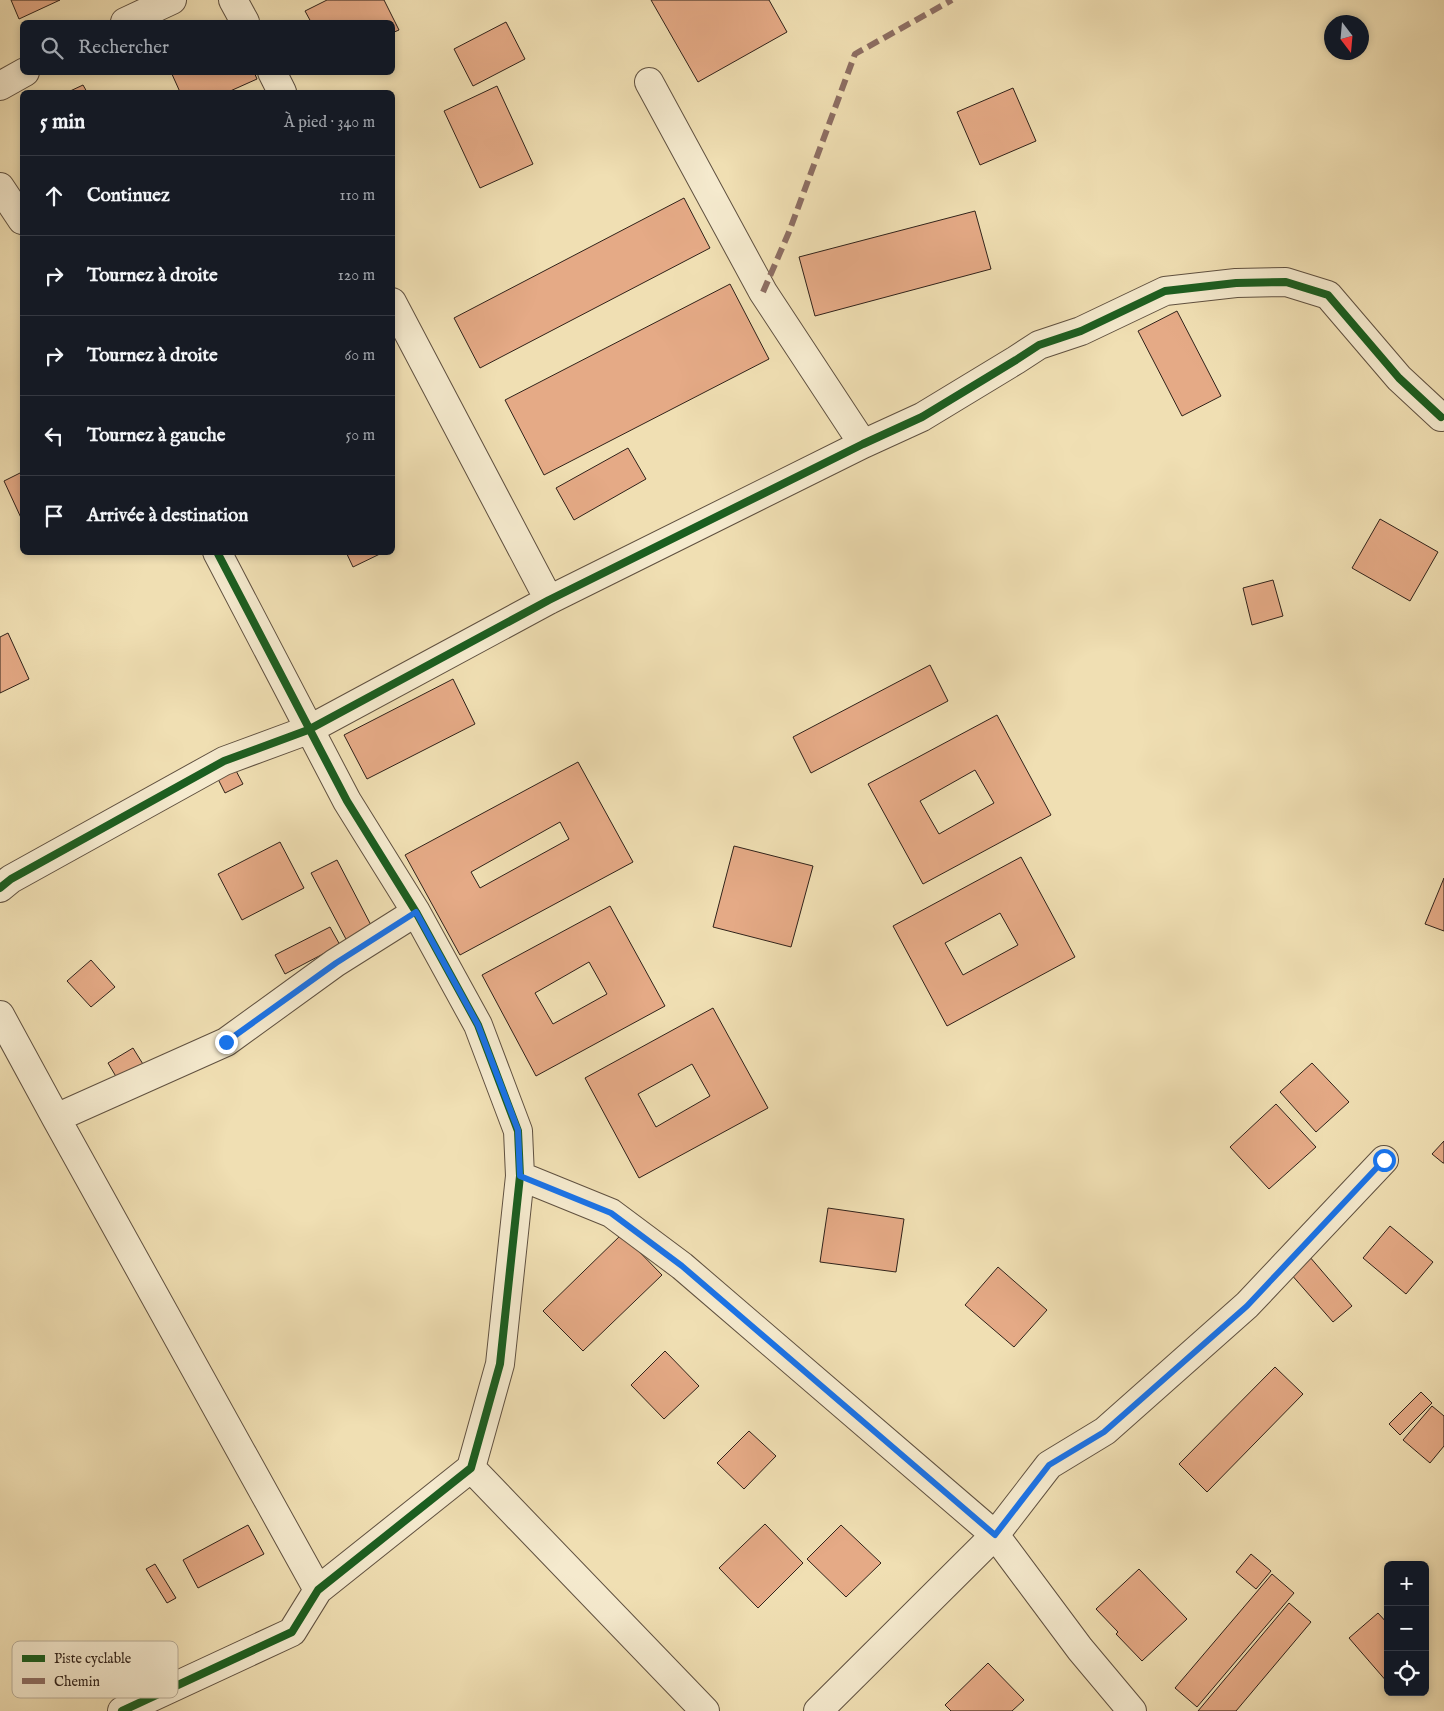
<!DOCTYPE html>
<html lang="fr">
<meta charset="utf-8">
<style>
:root{--surface:#171b24;--page:#20242c;--text:#f1f3f6;--muted:#9ea1a6;--line:#363941}
body{margin:0;font-family:"IM FELL English",serif;background:var(--page);color:var(--text)}
.controls{position:absolute;right:15px;bottom:15px;display:grid;overflow:hidden;border-radius:8px;box-shadow:0 2px 8px #0003}
.controls button{width:45px;height:45px;display:grid;place-items:center;padding:0;border:0;border-bottom:1px solid var(--line);background:var(--surface);color:var(--text);font:25px sans-serif}
.compass{position:absolute;left:1324px;top:15px;width:45px;height:45px;border-radius:50%;background:var(--surface);box-shadow:0 2px 8px #0003;rotate:164deg}
.stop{position:absolute;width:15px;height:15px;margin:-11px;border:4px solid #1a73e8;border-radius:50%;background:#fff}
.stop.end{background:#1a73e8;border-color:#fff;box-shadow:0 1px 5px #0008}
.list{margin:0;padding:0;list-style:none}
h2{display:flex;justify-content:space-between;align-items:center;height:65px;margin:0;padding:0 20px;font-size:21px}
h2 small{font-size:16px;font-weight:400;color:var(--muted)}
.list li{display:grid;grid-template-columns:32px 1fr auto;gap:15px;align-items:center;box-sizing:border-box;height:80px;padding:0 20px;border-top:1px solid var(--line)}
.list b{display:block;font-size:19px;white-space:nowrap}
.list em{font-size:16px;font-style:normal;color:var(--muted)}
.icon{flex:none;width:28px;height:28px;fill:none;stroke:currentColor;stroke-width:2;stroke-linecap:round;stroke-linejoin:round}
.map{position:relative;flex:none;width:1444px;height:1711px;overflow:hidden}
.search{position:absolute;background:var(--surface);box-shadow:0 2px 8px #0003;left:20px;top:20px;width:375px;height:55px;display:flex;align-items:center;gap:12px;box-sizing:border-box;padding:0 18px;border-radius:8px;color:var(--muted);font-size:19px}
.panel{position:absolute;background:var(--surface);box-shadow:0 2px 8px #0003;left:20px;top:90px;width:375px;height:465px;border-radius:8px}
.map>svg:first-child{display:block}
.building{fill:#e5aa86;stroke:#30221a;fill-rule:evenodd}
.lines{fill:none;stroke-linecap:round;stroke-linejoin:round}
.minor-casing{stroke:#605140;stroke-width:30}
.minor{stroke:#f5eace;stroke-width:28}
.quiet{stroke:#8d6e63;stroke-width:6;stroke-dasharray:12 6;stroke-linecap:butt}
.cycleway-casing{stroke:#f5eace;stroke-width:11}
.cycleway{stroke:#1b5e20;stroke-width:8}
.route{stroke:#1a73e8;stroke-width:6}
.key{fill:#f5eace;stroke:#baae98;stroke-width:1}
.key-label{font-size:14px;fill:#30221a}
</style>
<div class="map">
<svg width="1444" height="1711" viewBox="0 0 1444 1711">
<rect width="100%" height="100%" fill="#f0dfb3"/>
<filter id="stains"><feTurbulence type="fractalNoise" baseFrequency=".004" numOctaves="4"/><feColorMatrix values="0 0 0 0 .2 0 0 0 0 .09 0 0 0 0 .02 0 0 0 .5 -.17"/></filter>
<radialGradient id="worn" r=".72"><stop offset=".6" stop-color="#630" stop-opacity="0"/><stop offset="1" stop-color="#630" stop-opacity=".3"/></radialGradient>
<path class="building" d="M 11,0 L 60,0 L 19,19 Z
M 327,0 L 384,0 L 399,30 L 392,33 L 392,22 L 311,22 L 305,11 Z
M 651,0 L 769,0 L 787,32 L 698,82 Z
M 506,22 L 525,59 L 473,86 L 454,49 Z
M 171,72 L 254,72 L 257,79 L 228,92 L 180,92 Z
M 83,85 L 87,92 L 68,92 Z
M 497,86 L 533,164 L 480,188 L 444,111 Z
M 1013,88 L 1036,141 L 980,165 L 957,112 Z
M 684,198 L 710,248 L 480,368 L 454,318 Z
M 975,211 L 991,269 L 815,316 L 799,257 Z
M 730,284 L 769,359 L 544,475 L 505,400 Z
M 1177,311 L 1221,396 L 1182,416 L 1138,331 Z
M 628,448 L 646,479 L 574,520 L 556,488 Z
M 22,472 L 22,520 L 4,481 Z
M 1380,519 L 1438,552 L 1410,601 L 1352,568 Z
M 346,552 L 384,552 L 353,567 Z
M 1273,580 L 1283,616 L 1252,625 L 1243,588 Z
M 8,633 L 29,679 L 0,693 L 0,637 Z
M 930,665 L 948,701 L 811,773 L 793,737 Z
M 453,679 L 475,724 L 367,779 L 344,735 Z
M 997,715 L 1051,815 L 923,884 L 868,784 ZM 975,770 L 994,803 L 939,834 L 920,801 Z
M 578,762 L 633,862 L 460,955 L 405,855 ZM 560,822 L 569,839 L 480,888 L 471,872 Z
M 233,765 L 243,784 L 225,793 L 216,775 Z
M 280,842 L 304,888 L 242,920 L 218,874 Z
M 734,846 L 813,866 L 791,947 L 713,927 Z
M 1021,857 L 1075,957 L 947,1026 L 893,926 ZM 1000,913 L 1018,945 L 963,975 L 945,943 Z
M 337,860 L 372,927 L 347,941 L 311,873 Z
M 1444,878 L 1444,931 L 1425,924 Z
M 610,906 L 665,1006 L 536,1076 L 482,975 ZM 589,962 L 607,994 L 553,1024 L 535,993 Z
M 330,927 L 340,945 L 285,974 L 275,955 Z
M 91,960 L 115,987 L 91,1007 L 67,981 Z
M 713,1008 L 768,1108 L 639,1178 L 585,1078 ZM 692,1064 L 710,1096 L 656,1127 L 638,1094 Z
M 133,1048 L 146,1069 L 121,1085 L 108,1063 Z
M 1312,1063 L 1349,1102 L 1316,1132 L 1280,1092 Z
M 1276,1104 L 1316,1147 L 1269,1189 L 1230,1147 Z
M 1444,1141 L 1444,1163 L 1443,1163 L 1432,1154 Z
M 828,1208 L 904,1219 L 896,1272 L 820,1262 Z
M 1390,1226 L 1433,1262 L 1406,1294 L 1363,1258 Z
M 622,1234 L 662,1275 L 583,1351 L 543,1311 Z
M 1309,1256 L 1352,1306 L 1333,1322 L 1290,1273 Z
M 998,1267 L 1047,1310 L 1014,1347 L 965,1305 Z
M 665,1351 L 699,1386 L 664,1419 L 631,1385 Z
M 1275,1367 L 1303,1394 L 1207,1492 L 1179,1464 Z
M 1421,1392 L 1432,1403 L 1400,1435 L 1389,1424 Z
M 1432,1406 L 1444,1416 L 1444,1446 L 1430,1463 L 1403,1440 Z
M 749,1431 L 776,1456 L 744,1489 L 717,1463 Z
M 765,1524 L 803,1563 L 758,1608 L 719,1568 Z
M 248,1525 L 264,1554 L 198,1588 L 183,1560 Z
M 841,1525 L 881,1563 L 846,1597 L 807,1559 Z
M 1251,1554 L 1271,1571 L 1256,1589 L 1236,1572 Z
M 155,1564 L 176,1598 L 167,1603 L 146,1569 Z
M 1139,1569 L 1187,1619 L 1142,1661 L 1116,1634 L 1118,1632 L 1096,1609 Z
M 1272,1574 L 1294,1593 L 1197,1707 L 1175,1688 Z
M 1289,1603 L 1311,1622 L 1236,1711 L 1198,1711 Z
M 1378,1613 L 1388,1624 L 1388,1683 L 1349,1638 Z
M 988,1663 L 1024,1700 L 1012,1711 L 951,1711 L 945,1705 Z"/>
<g class="lines">
<g class="minor-casing">
<path id="minor" d="M 233,0 L 245,22
M 125,22 L 172,0
M 272,72 L 282,92
M 649,82 L 763,292 L 863,444
M 0,86 L 25,72
M 0,187 L 22,220
M 392,302 L 549,600
M 0,888 L 11,879 L 224,761 L 308,730 L 549,600 L 863,444 L 922,417 L 1016,360 L 1039,345 L 1081,331 L 1165,291 L 1236,283 L 1286,282 L 1328,295 L 1399,378 L 1441,417
M 0,1015 L 56,1118 L 318,1590
M 56,1118 L 226,1042 L 335,963 L 416,912
M 520,1176 L 611,1213 L 682,1266 L 995,1535 L 1080,1649 L 1132,1711
M 471,1468 L 705,1711
M 122,1711 L 292,1632 L 318,1590 L 471,1468 L 500,1364 L 520,1176 L 518,1131 L 478,1025 L 416,912 L 347,801 L 217,552
M 818,1711 L 995,1535 L 1049,1465 L 1105,1431 L 1247,1305 L 1384,1160"/>
</g>
<use href="#minor" class="minor"/>
<path class="quiet" d="M 763,292 L 789,232 L 855,54 L 952,0"/>
<g class="cycleway-casing">
<path id="cycleway" d="M 0,888 L 11,879 L 224,761 L 308,730 L 549,600 L 863,444 L 922,417 L 1016,360 L 1039,345 L 1081,331 L 1165,291 L 1236,283 L 1286,282 L 1328,295 L 1399,378 L 1441,417
M 122,1711 L 292,1632 L 318,1590 L 471,1468 L 500,1364 L 520,1176 L 518,1131 L 478,1025 L 416,912 L 347,801 L 217,552"/>
</g>
<use href="#cycleway" class="cycleway"/>
</g>
<g class="lines">
<path class="route" d="M 226,1042 L 336,963 L 416,912 L 478,1025 L 518,1130 L 520,1176 L 611,1213 L 682,1266 L 995,1535 L 1049,1465 L 1104,1432 L 1247,1306 L 1384,1160"/>
</g>
<rect x="12" y="1641" width="166" height="57" rx="8" class="key"/>
<rect x="22" y="1655" width="23" height="7" fill="#1b5e20"/>
<rect x="22" y="1678" width="23" height="6" fill="#8d6e63"/>
<g class="key-label">
<text x="54" y="1663">Piste cyclable</text>
<text x="54" y="1686">Chemin</text>
</g>
<rect width="100%" height="100%" filter="url(#stains)"/>
<rect width="100%" height="100%" fill="url(#worn)"/>
</svg>
<div class="controls">
<button>+</button>
<button>−</button>
<button><svg class="icon" aria-label="locate" viewBox="0 0 24 24"><circle cx="12" cy="12" r="6"/><path d="M12 2v4M12 18v4M2 12h4M18 12h4"/></svg></button>
</div>
<svg class="compass" viewBox="-18 -18 36 36"><path d="M0-13l5 13h-10z" fill="#e53935"/><path d="M0 13l5-13h-10z" fill="#9ea1a6"/></svg>
<div class="stop" style="left:1384px;top:1160px"></div>
<div class="stop end" style="left:226px;top:1042px"></div>
<div class="search"><svg class="icon" aria-label="search" viewBox="0 0 24 24"><circle cx="10" cy="10" r="6"/><path d="M15 15l6 6"/></svg>Rechercher</div>
<section class="panel">
<h2>5 min<small>À pied · 340 m</small></h2>
<ul class="list">
<li><svg class="icon" aria-label="ahead" viewBox="0 0 24 24"><path d="M12 20V5M6 11l6-6 6 6"/></svg><div><b>Continuez</b></div><em>110 m</em></li>
<li><svg class="icon" aria-label="right" viewBox="0 0 24 24"><path d="M7 20v-9h11M14 6l5 5-5 5"/></svg><div><b>Tournez à droite</b></div><em>120 m</em></li>
<li><svg class="icon" aria-label="right" viewBox="0 0 24 24"><path d="M7 20v-9h11M14 6l5 5-5 5"/></svg><div><b>Tournez à droite</b></div><em>60 m</em></li>
<li><svg class="icon" aria-label="left" viewBox="0 0 24 24"><path d="M17 20v-9H6M10 6l-5 5 5 5"/></svg><div><b>Tournez à gauche</b></div><em>50 m</em></li>
<li><svg class="icon" aria-label="arrive" viewBox="0 0 24 24"><path d="M6 21V4h12l-3 4 3 4H6"/></svg><div><b>Arrivée à destination</b></div></li>
</ul>
</section>
</div>
